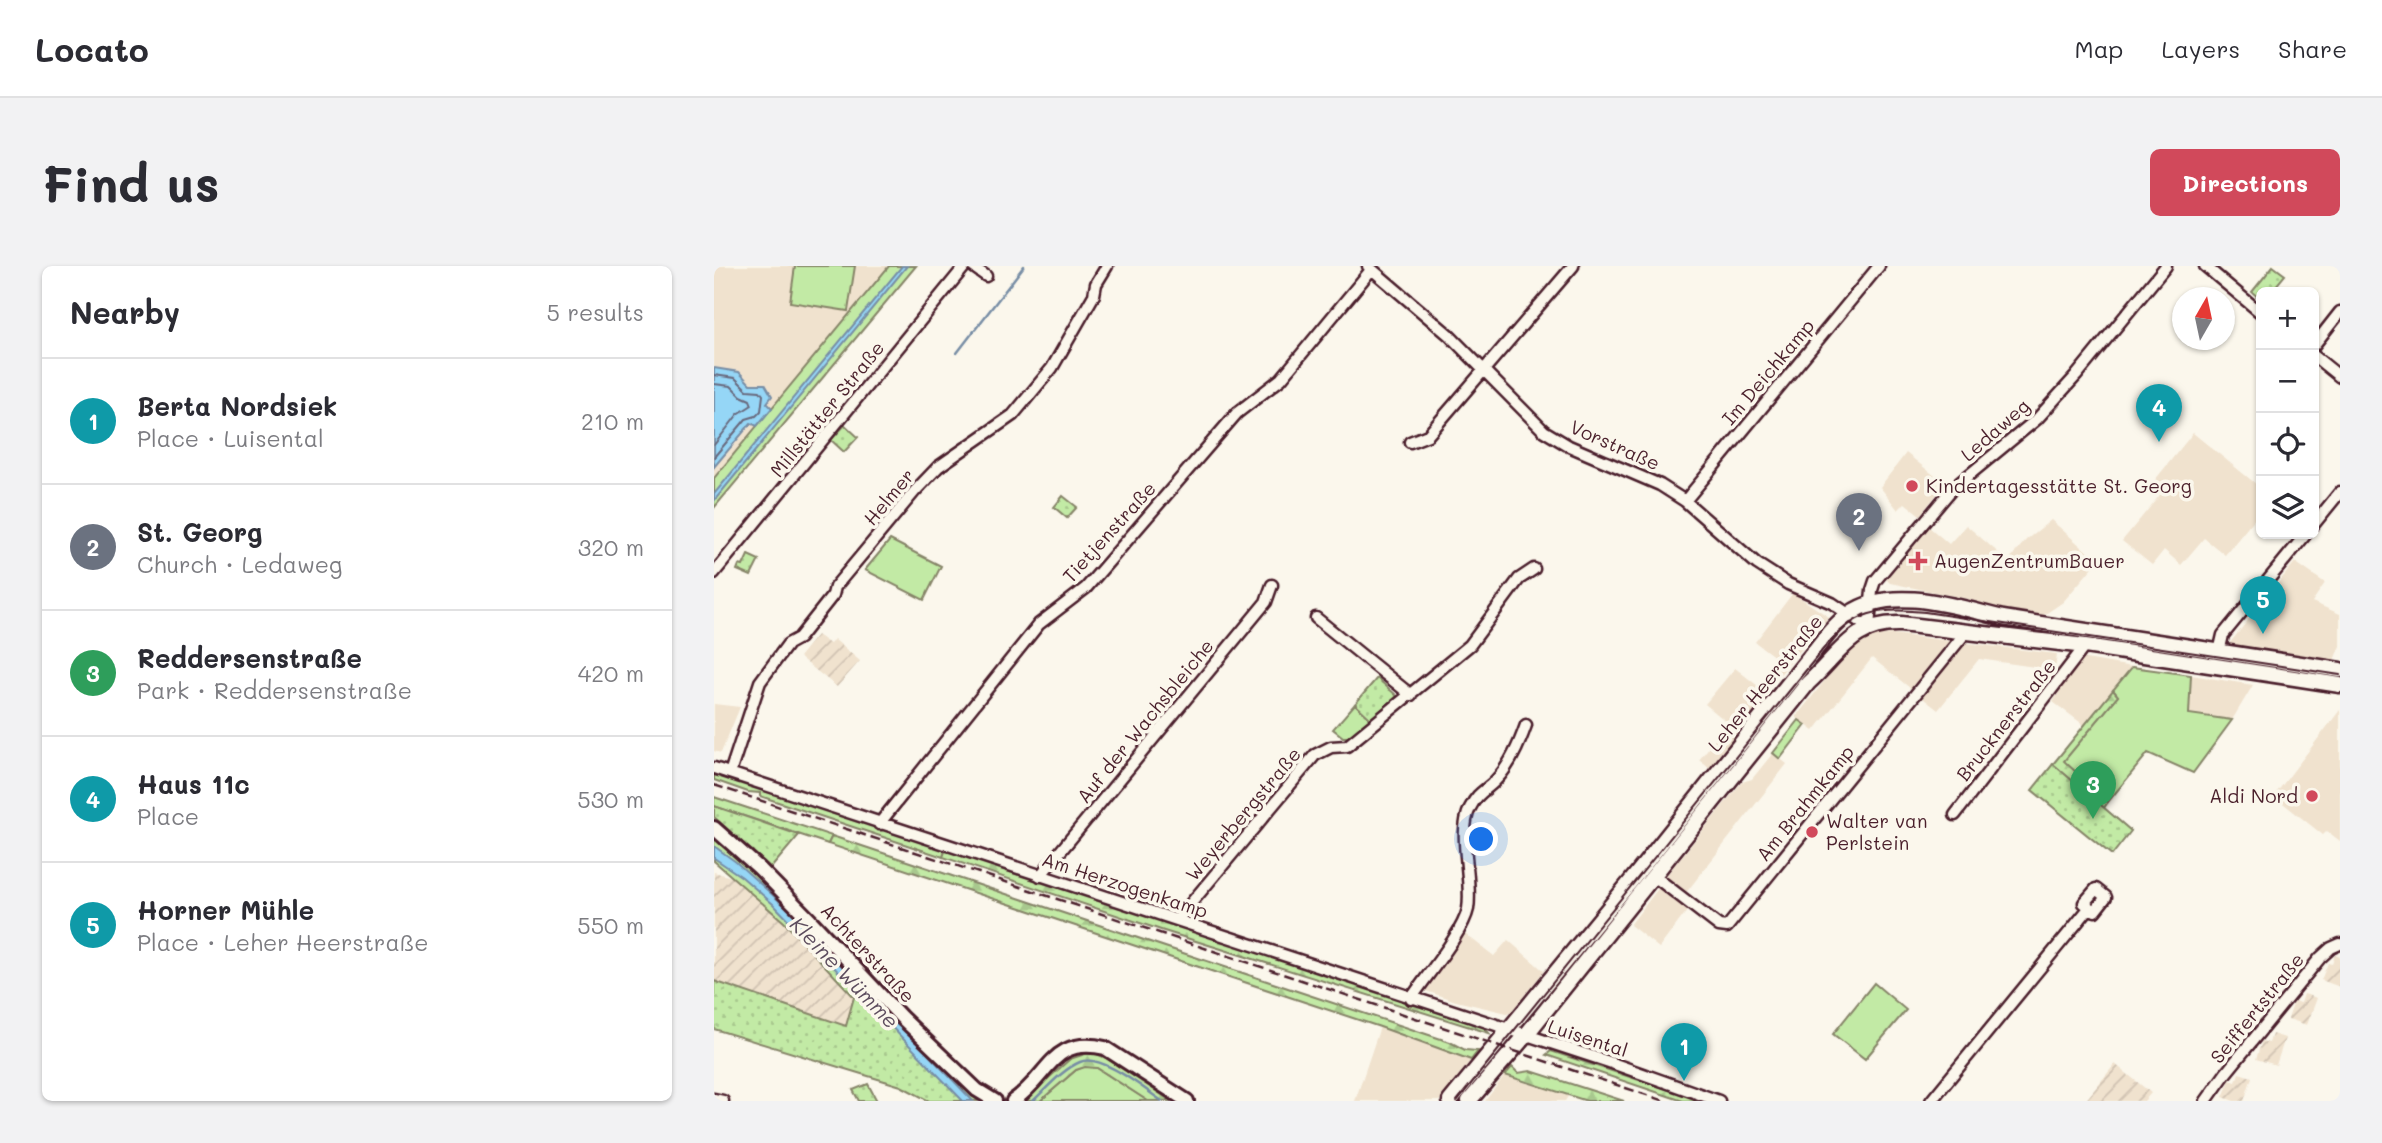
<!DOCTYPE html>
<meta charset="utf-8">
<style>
:root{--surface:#fff;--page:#f2f2f3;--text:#2b2b33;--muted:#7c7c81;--line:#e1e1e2;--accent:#d1495b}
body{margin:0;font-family:Mali,sans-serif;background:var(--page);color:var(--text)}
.controls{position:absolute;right:21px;top:21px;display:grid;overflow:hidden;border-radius:10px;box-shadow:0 2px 5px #0004}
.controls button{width:63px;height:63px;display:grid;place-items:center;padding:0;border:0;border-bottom:2px solid var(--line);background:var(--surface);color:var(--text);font:35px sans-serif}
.compass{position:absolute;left:1458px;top:21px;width:63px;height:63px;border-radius:50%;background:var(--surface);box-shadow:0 2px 5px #0004;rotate:9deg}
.you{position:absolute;left:768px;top:574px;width:24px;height:24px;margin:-18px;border:5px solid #fff;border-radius:50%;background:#1a73e8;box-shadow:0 0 0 10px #1a73e833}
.badge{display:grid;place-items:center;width:46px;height:46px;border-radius:50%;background:var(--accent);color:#fff;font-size:23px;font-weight:700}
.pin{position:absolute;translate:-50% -58px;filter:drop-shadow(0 2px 4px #0008)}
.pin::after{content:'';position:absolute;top:37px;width:24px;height:21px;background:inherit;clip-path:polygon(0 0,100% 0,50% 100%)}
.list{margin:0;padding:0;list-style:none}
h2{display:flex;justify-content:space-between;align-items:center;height:91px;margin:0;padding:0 28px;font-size:30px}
h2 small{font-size:23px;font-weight:400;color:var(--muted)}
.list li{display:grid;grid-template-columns:46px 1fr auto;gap:21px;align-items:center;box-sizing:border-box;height:126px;padding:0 28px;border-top:2px solid var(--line)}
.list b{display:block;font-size:26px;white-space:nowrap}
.list p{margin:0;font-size:23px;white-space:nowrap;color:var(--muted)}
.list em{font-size:23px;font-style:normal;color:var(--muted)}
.icon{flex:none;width:38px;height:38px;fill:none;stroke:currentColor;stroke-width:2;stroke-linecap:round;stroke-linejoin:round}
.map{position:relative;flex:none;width:1626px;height:835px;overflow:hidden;border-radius:10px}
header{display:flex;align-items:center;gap:42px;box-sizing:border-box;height:98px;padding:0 35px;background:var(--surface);border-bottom:2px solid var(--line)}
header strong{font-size:33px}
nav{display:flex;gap:38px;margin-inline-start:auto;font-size:24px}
.intro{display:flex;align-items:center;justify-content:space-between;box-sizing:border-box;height:168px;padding:0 42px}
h1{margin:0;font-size:49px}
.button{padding:18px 32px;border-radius:10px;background:var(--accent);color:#fff;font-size:24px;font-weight:700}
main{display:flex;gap:42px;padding:0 42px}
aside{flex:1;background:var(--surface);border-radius:10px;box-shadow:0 2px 5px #0004}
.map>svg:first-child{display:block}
.built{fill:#f0e2ce}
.industrial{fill:url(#industrial-furrows)}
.grass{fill:#c2eaa5;stroke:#868468;stroke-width:2}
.forest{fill:url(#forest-firs);stroke:#868468;stroke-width:2}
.park{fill:url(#park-dots);stroke:#868468;stroke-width:2}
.water{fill:#95d6f6;stroke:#778da5;stroke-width:2}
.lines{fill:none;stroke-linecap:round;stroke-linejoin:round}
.shore{stroke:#68687c;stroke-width:2}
.stream{stroke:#778da5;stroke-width:2.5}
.minor-casing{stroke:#4a1f2b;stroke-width:15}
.tertiary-casing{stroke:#4a1f2b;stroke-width:18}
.secondary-casing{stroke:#4a1f2b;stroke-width:19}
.minor{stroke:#fbf7ec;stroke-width:10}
.tertiary{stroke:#fbf7ec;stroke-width:12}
.secondary{stroke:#fbf7ec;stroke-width:14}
.tram{stroke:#4a1f2b;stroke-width:2}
.rail{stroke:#4a1f2b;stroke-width:2.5;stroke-dasharray:10 5;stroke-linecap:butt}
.poi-dot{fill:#d1495b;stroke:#fbf7ec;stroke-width:2.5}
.labels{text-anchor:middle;stroke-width:7;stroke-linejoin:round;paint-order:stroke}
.street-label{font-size:19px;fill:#4a1f2b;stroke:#fbf7ec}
.poi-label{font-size:19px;fill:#4a1f2b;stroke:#fbf7ec;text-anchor:start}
.water-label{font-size:21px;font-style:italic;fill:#5d4d5e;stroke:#fbf7ec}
</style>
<header>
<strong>Locato</strong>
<nav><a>Map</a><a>Layers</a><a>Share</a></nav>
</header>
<div class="intro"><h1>Find us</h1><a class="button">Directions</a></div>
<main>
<aside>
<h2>Nearby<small>5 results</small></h2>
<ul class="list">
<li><span class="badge" style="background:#0f9aa8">1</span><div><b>Berta Nordsiek</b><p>Place · Luisental</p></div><em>210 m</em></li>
<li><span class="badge" style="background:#6b7280">2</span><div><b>St. Georg</b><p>Church · Ledaweg</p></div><em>320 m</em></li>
<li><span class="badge" style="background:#2e9e5b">3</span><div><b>Reddersenstraße</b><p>Park · Reddersenstraße</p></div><em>420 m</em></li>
<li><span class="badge" style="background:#0f9aa8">4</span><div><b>Haus 11c</b><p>Place</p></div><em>530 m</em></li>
<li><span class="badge" style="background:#0f9aa8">5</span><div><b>Horner Mühle</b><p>Place · Leher Heerstraße</p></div><em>550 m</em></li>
</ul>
</aside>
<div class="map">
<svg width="1626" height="835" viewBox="0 0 1626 835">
<defs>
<pattern id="industrial-furrows" width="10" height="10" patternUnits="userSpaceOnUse" patternTransform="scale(1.75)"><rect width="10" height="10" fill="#f0e2ce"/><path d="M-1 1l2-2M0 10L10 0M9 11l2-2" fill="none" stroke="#cfc1b1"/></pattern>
<pattern id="forest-firs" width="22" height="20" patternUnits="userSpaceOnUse" patternTransform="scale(1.75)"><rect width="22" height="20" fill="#c2eaa5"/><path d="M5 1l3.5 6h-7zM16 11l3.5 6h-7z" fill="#a8c88e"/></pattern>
<pattern id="park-dots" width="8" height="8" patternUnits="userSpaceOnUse" patternTransform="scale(1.75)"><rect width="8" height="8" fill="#c2eaa5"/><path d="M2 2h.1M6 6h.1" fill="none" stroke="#a8c88e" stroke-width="1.8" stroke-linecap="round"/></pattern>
</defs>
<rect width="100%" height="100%" fill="#fbf7ec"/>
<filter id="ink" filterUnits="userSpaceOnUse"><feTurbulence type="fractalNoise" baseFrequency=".0143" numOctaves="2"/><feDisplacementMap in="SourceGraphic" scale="14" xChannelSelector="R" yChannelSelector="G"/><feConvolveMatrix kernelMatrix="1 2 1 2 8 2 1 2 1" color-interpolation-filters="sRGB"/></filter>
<g filter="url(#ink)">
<path class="built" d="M 0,0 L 175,0 L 0,212 Z
M 1479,167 L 1547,222 L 1547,245 L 1511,289 L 1490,272 L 1467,299 L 1450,284 L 1438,299 L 1408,275 L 1446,229 L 1436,220 Z
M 1192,187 L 1231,218 L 1206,249 L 1191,237 L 1184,244 L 1166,221 Z
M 1337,254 L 1384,295 L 1349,336 L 1327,351 L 1286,345 L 1254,333 L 1176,317 L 1172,313 L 1215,261 L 1235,278 L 1252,259 L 1294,295 L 1312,274 Z
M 1581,296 L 1611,317 L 1598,336 L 1626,348 L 1626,380 L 1620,394 L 1515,378 Z
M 1079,327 L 1115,351 L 1052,425 L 1038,449 L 995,502 L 985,494 L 1014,457 L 991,438 L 1021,402 L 1044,420 L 1065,394 L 1041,376 Z
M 1179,368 L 1343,388 L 1341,404 L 1265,393 L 1224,444 L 1158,392 L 1100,465 L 1082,451 L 1127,394 L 1141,382 L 1153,373 L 1165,369 Z
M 1366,392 L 1418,401 L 1370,459 L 1339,436 Z
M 1477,409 L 1539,419 L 1518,454 L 1474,448 Z
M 0,438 L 26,441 L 7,487 L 0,485 Z
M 1626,444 L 1626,575 L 1613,565 L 1609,569 L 1560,530 Z
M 1059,487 L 1073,498 L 971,628 L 973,645 L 945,682 L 916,659 L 946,620 L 952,610 L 1028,516 L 1038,513 Z
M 750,667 L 780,690 L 794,674 L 830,705 L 797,746 L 793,747 L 742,735 L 709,724 Z
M 666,761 L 757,794 L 725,835 L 641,835 Z
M 791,809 L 855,829 L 851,835 L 771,835 Z"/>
<path class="industrial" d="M 103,369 L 116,378 L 120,373 L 146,395 L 123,421 L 85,391 Z
M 0,606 L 21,612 L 70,656 L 140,731 L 132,760 L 0,715 Z
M 1621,689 L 1626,691 L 1626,721 L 1607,714 L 1614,697 L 1618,698 Z
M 1590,728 L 1603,732 L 1593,759 L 1574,753 L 1580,735 L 1587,737 Z
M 1558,768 L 1571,772 L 1562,799 L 1542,793 L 1548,775 L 1555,777 Z
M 1401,798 L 1437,827 L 1430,835 L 1371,835 Z
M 1525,807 L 1538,811 L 1530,835 L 1520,835 L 1509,831 L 1516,814 L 1522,816 Z"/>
<path class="grass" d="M 81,0 L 141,0 L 134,45 L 76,36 Z
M 175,0 L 202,0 L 0,242 L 0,212 Z
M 176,274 L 227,300 L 210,334 L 151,304 Z
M 1418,401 L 1477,409 L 1475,448 L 1518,454 L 1479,507 L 1434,487 L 1394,536 L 1349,495 L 1404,430 L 1399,424 Z
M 641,438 L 657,453 L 635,471 L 629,471 L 619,463 Z
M 1085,454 L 1092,459 L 1066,493 L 1059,487 Z
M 0,506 L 232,583 L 229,591 L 46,530 L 46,527 L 34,526 L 0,514 Z
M 0,531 L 118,570 L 114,578 L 0,540 Z
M 0,570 L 86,652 L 151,722 L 140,731 L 70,656 L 0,595 Z
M 1160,717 L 1192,744 L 1151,793 L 1119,768 Z
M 371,800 L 383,802 L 434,835 L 326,835 L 362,804 Z"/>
<path class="forest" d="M 1399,424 L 1404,430 L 1350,495 L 1394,536 L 1390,542 L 1339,498 Z
M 118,570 L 736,776 L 751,784 L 764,785 L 757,794 L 666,761 L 114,578 Z
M 232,583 L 768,759 L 775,767 L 450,665 L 229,591 Z
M 837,785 L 989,835 L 969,835 L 832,789 Z
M 371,788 L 383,788 L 392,792 L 457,835 L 434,835 L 383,802 L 371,801 L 362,804 L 326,835 L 309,835 L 356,793 Z
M 798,801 L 804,807 L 817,805 L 910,835 L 873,835 L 791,809 Z"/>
<path class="park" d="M 1559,0 L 1571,9 L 1557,26 L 1547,26 L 1547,34 L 1538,26 Z
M 131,159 L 144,171 L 130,186 L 117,174 Z
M 349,230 L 363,241 L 353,252 L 340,241 Z
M 34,289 L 45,294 L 37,310 L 23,304 L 25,299 L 29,300 Z
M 663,412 L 683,430 L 657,453 L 641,438 Z
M 1339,498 L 1417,565 L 1398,589 L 1318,524 Z
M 0,540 L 85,569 L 57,602 L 0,551 Z
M 0,715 L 132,760 L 140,731 L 151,722 L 252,824 L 268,835 L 215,835 L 187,820 L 0,763 Z
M 154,818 L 163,835 L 145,835 L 139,824 Z"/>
<path class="water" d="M 188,0 L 193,0 L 0,235 L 0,228 Z
M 0,102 L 25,106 L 36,118 L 51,118 L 58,130 L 53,137 L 58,142 L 43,160 L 37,157 L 0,201 Z
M 0,580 L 22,596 L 72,641 L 259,835 L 249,835 L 59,638 L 28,611 L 0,592 Z"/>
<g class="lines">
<path class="shore" d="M 0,109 L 21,112 L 33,124 L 46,125 L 49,129 L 47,145 L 42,150 L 32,153 L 0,191
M 0,118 L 17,120 L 27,130 L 36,134 L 38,139 L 24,148 L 0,179"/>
<path class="stream" d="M 243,87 L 310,0
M 319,835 C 332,823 349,803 366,796 C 387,787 430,823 448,835"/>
<g class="minor-casing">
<path id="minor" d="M 258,0 L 272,10
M 654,0 L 735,69 L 830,165 L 855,180 L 946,219 L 971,235 L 1043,298 L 1074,318 L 1118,337 L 1155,362 L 1158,324 L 1161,315 L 1238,223 L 1323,153 L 1362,110 L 1452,0
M 1491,0 L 1547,47
M 1600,79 L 1626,46
M 1600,90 L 1626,111
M 696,176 L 714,169 L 859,0
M 971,235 L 1165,0
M 1600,258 L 1626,226
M 0,307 L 251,0
M 602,352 L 697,429
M 1505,386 L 1509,369 L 1592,268
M 0,502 L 895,796 L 1005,835
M 16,507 L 46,416 L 74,378 L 85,372 L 119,329 L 121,321 L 201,225 L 224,201 L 299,149 L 338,102 L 380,29 L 382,18 L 393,0
M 1241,549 L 1371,380
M 165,558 L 325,358 L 372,322 L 523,147 L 567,113 L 657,4
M 326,610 L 552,336 L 558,319
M 940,610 L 1005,660 L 1013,661 L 1252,366
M 1382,623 L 1392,631 L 1381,645 L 1370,637 Z
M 463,654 L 601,489 L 617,481 L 633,480 L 756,379 L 805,313 L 820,303
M 697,733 C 712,710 749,667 754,643 C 759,613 743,568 756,542 C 764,526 771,525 781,515 C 796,500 805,479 812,459
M 0,833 L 9,835
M 1217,835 L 1376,641
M 1492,835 L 1512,807 L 1606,692 L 1617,682 L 1626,678"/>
</g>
<g class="tertiary-casing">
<path id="tertiary" d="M 0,562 L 45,602 L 97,655 L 187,751 L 263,824 L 281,835
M 299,835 C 336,810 337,770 391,782 L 473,835"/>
</g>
<g class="secondary-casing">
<path id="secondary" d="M 736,835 L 917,615 L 1095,392 C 1107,377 1119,359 1135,348 C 1177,318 1243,341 1289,352 L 1626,404
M 755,835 L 812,769 L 1094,417 C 1126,388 1139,356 1187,358 L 1371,380 L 1626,419"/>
</g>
<use href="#minor" class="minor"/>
<use href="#tertiary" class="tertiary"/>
<use href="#secondary" class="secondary"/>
<path class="tram" d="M 743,835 L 1110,382 C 1141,345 1164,341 1211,346 L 1626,409"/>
<path class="rail" d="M 0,519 L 951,835"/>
</g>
</g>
<g class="poi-dot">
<circle cx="1198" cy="220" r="7"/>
<path d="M1200.5 284.5h7v7h7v7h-7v7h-7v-7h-7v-7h7z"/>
<circle cx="1598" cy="530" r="7"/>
<circle cx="1098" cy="566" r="7"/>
</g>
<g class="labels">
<g class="street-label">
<text transform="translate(1054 106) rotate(-50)" y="7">Im Deichkamp</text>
<text transform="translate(113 143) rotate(-51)" y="7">Millstätter Straße</text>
<text transform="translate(1281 164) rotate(-41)" y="7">Ledaweg</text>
<text transform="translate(901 179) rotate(24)" y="7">Vorstraße</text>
<text transform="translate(175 231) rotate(-50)" y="7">Helmer</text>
<text transform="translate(395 266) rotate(-48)" y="7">Tietjenstraße</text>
<text transform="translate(1051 417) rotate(-51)" y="7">Leher Heerstraße</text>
<text transform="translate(1292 454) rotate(-52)" y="7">Brucknerstraße</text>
<text transform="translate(431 455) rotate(-51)" y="7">Auf der Wachsbleiche</text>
<text transform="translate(1091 537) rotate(-51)" y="7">Am Brahmkamp</text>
<text transform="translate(529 548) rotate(-50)" y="7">Weyerbergstraße</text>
<text transform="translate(411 619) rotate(18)" y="7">Am Herzogenkamp</text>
<text transform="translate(154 687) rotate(47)" y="7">Achterstraße</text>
<text transform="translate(1543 742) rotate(-51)" y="7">Seiffertstraße</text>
<text transform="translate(874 772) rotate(18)" y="7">Luisental</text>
</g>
<g class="poi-label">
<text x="1212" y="227">Kindertagesstätte St. Georg</text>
<text x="1220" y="302">AugenZentrumBauer</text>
<text x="1584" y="537" text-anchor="end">Aldi Nord</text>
<text x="1112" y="562">Walter van<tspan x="1112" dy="22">Perlstein</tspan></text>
</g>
<g class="water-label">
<text transform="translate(130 707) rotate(46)" y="7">Kleine Wümme</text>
</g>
</g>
</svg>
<div class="controls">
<button>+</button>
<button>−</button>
<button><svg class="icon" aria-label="locate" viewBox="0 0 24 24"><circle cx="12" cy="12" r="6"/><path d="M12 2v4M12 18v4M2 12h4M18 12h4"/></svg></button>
<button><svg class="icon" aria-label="layers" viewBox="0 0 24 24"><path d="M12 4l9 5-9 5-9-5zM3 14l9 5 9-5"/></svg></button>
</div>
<svg class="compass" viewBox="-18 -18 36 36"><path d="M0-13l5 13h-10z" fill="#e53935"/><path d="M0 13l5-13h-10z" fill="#7c7c81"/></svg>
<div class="you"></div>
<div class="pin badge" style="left:970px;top:815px;background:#0f9aa8">1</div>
<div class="pin badge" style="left:1145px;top:285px;background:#6b7280">2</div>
<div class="pin badge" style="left:1379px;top:553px;background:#2e9e5b">3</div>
<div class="pin badge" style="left:1445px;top:176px;background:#0f9aa8">4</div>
<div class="pin badge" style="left:1549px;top:368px;background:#0f9aa8">5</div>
</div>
</main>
